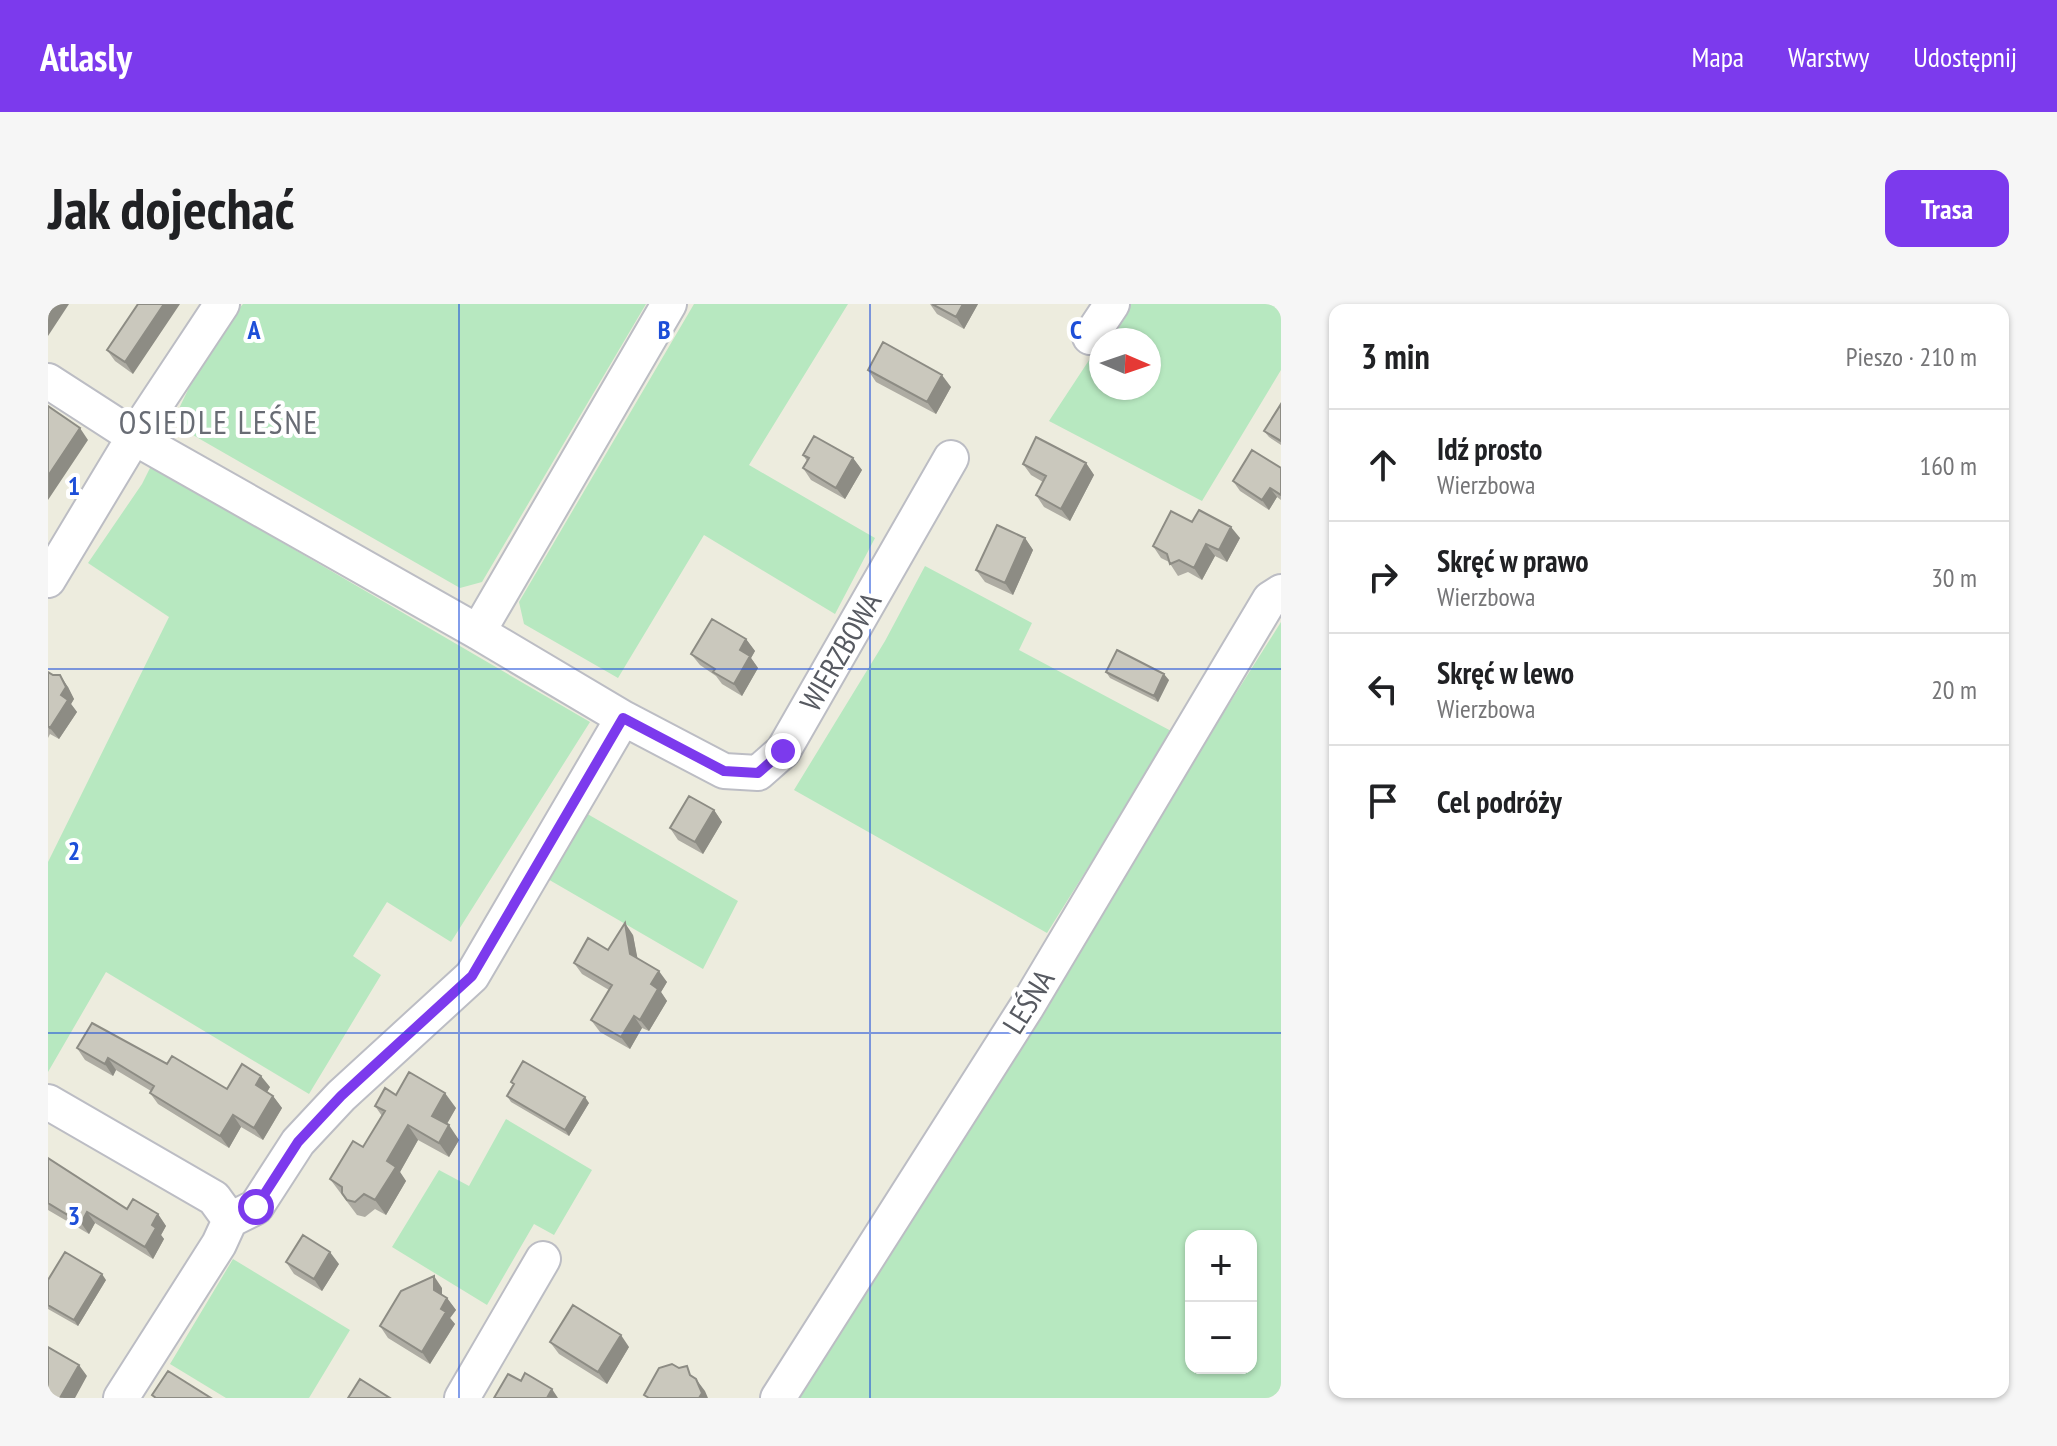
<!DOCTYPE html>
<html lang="pl">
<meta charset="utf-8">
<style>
:root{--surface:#fff;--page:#f6f6f6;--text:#202124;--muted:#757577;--line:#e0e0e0;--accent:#7c3aed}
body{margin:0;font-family:"PT Sans Narrow",sans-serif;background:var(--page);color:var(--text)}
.controls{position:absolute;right:24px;bottom:24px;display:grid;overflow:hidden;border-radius:16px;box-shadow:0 2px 6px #0004}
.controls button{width:72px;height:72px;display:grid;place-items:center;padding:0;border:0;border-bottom:2px solid var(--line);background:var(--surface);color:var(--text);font:40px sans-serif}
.compass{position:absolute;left:1041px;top:24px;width:72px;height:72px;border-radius:50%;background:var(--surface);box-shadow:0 2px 6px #0004;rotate:92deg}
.stop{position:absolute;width:24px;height:24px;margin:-18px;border:6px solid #7c3aed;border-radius:50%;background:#fff}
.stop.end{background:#7c3aed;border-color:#fff;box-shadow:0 2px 8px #0008}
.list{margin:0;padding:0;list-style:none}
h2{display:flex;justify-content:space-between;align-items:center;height:104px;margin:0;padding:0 32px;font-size:34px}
h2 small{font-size:26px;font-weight:400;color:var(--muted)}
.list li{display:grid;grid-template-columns:52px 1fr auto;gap:24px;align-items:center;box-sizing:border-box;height:112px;padding:0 32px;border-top:2px solid var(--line)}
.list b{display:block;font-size:30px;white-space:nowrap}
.list p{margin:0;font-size:26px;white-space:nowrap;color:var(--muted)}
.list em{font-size:26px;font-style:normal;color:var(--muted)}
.icon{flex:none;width:44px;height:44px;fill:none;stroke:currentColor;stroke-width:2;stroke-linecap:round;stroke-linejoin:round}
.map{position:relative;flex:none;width:1233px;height:1094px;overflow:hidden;border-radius:16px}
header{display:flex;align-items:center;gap:48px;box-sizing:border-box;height:112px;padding:0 40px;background:var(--accent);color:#fff}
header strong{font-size:38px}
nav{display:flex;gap:44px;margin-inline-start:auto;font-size:28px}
.intro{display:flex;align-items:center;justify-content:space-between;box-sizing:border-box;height:192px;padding:0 48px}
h1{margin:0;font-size:56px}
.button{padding:20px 36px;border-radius:16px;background:var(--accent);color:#fff;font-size:28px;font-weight:700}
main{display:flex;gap:48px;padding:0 48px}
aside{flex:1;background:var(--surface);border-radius:16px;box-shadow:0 2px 6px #0004}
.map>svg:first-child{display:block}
.green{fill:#b7e8c0;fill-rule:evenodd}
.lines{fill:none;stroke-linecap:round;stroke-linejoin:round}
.minor-casing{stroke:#bcbdc4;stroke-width:38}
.minor{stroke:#fff;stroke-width:34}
.wall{fill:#aeaca3}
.shaded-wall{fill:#8d8c84}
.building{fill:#cac8bd;stroke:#8d8c84;stroke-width:2}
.route{stroke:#7c3aed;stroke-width:10}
.grid{fill:none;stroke:#1d4ed8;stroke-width:2;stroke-opacity:0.55}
.labels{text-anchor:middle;stroke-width:8;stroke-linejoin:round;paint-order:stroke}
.street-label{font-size:30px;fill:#575a61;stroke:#fff}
.neighbourhood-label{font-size:32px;letter-spacing:2px;fill:#686c74;stroke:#fff}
.grid-label{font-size:26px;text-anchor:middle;font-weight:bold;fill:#1d4ed8;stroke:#fff;stroke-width:8;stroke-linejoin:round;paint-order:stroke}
</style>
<header>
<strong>Atlasly</strong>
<nav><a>Mapa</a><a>Warstwy</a><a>Udostępnij</a></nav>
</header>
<div class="intro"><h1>Jak dojechać</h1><a class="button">Trasa</a></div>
<main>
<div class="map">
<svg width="1233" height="1094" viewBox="0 0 1233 1094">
<rect width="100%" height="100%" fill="#edecde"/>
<path class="green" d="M 195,0 L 598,0 L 434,278 L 412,284 L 124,119 L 164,36 Z
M 646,0 L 800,0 L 701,161 L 827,234 L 787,310 L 656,231 L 570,374 L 476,320 L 471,298 Z
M 1078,0 L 1229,0 L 1233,3 L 1233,66 L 1154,197 L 1001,117 L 1053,38 L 1053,84 L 1101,84 L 1101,36 L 1054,36 Z
M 103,162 L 542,418 L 403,638 L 339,598 L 305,652 L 333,671 L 261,790 L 58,668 L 0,768 L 0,558 L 121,313 L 40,259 L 94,180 Z
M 877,262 L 984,319 L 971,346 L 1125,428 L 999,629 L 746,486 L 837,337 Z
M 1233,318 L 1233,1094 L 742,1094 ZM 1143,932 L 1203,932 L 1203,1064 L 1143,1064 Z
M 536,508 L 690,597 L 655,665 L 498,574 Z
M 458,815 L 544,866 L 506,931 L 486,920 L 439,1001 L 344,943 L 391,866 L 421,882 Z
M 185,955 L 302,1026 L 261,1094 L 178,1094 L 122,1060 Z"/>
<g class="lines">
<g class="minor-casing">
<path id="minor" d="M 1042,33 L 1064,0
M 0,77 L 96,139 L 430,328 L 575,414
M 0,276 L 86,133 L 174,0
M 430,328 L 621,0
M 0,798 L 166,894 L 182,916
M 182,916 L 208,903 L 250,838 L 293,792 L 424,672 L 575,414 L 676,467 L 710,469 L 735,447 L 903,154
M 73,1094 L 171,940 L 182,916
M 414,1094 L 495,955
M 730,1094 L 978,704 L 1222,295 L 1233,288"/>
</g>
<use href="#minor" class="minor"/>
</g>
<path class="wall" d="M 90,0 L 85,70 L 67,57 L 59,46 Z
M 882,0 L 930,0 L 916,25 L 889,10 Z
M 820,66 L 903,83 L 888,110 L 828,78 Z
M 1233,100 L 1233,141 L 1221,133 L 1216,127 Z
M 755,151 L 805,154 L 814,166 L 797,195 L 763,176 L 755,164 L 759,157 Z
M 1038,159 L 1046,171 L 1022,217 L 996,203 L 988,191 L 995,178 L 983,171 L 975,160 Z
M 1233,164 L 1233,196 L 1229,193 L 1221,206 L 1192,187 L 1185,177 Z
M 1144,218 L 1192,234 L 1179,258 L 1167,252 L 1154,276 L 1140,268 L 1130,272 L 1121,258 L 1113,254 L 1105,242 Z
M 977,234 L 985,246 L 965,291 L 937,278 L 928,266 Z
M 698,335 L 707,347 L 703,354 L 710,364 L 694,392 L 674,380 L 668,372 L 652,361 L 643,350 Z
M 0,368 L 20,383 L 26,395 L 23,400 L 29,408 L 11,435 L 2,430 L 0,434 Z
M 1058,368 L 1121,376 L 1110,398 L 1062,374 Z
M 666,506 L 674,518 L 655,550 L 630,536 L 622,524 Z
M 585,631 L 589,654 L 619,678 L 613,688 L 619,697 L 601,727 L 594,724 L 582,745 L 552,728 L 543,716 L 561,686 L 534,670 L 526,659 L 560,646 Z
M 29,744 L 119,760 L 179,785 L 222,783 L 219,788 L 225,792 L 234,804 L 215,836 L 193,823 L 181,844 L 110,800 L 102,789 L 103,787 L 68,766 L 65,772 L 37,756 Z
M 463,778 L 541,799 L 521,832 L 463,798 L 459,792 L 466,781 Z
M 348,791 L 408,804 L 398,820 L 411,836 L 401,853 L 370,836 L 352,868 L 358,877 L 338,911 L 327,905 L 317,913 L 309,911 L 282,875 L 315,843 L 334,812 L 327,802 Z
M 0,854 L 79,905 L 110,910 L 118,922 L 113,931 L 116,935 L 105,955 L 47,919 L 41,930 L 0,906 Z
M 238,958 L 291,960 L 274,987 L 246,970 Z
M 0,976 L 58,976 L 30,1022 L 0,1005 Z
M 394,984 L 394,991 L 399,994 L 408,1006 L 402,1014 L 407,1020 L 382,1060 L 340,1034 L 332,1022 Z
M 502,1038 L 581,1043 L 559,1080 L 511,1050 Z"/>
<path class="shaded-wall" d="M 7,0 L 21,0 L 0,32 L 0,11 Z
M 116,0 L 132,0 L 85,70 L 77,58 Z
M 915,0 L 930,0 L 916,25 L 908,13 Z
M 894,71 L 903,83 L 888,110 L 879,98 Z
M 32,124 L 40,136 L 0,196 L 0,172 Z
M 805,154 L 814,166 L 797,195 L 788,184 Z
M 1038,159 L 1046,171 L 1022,217 L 1013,205 Z
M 1222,184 L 1229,193 L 1221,206 L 1214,196 Z
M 1183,223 L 1192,234 L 1179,258 L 1171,246 Z
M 977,234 L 985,246 L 965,291 L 957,279 Z
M 1158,240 L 1167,252 L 1154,276 L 1146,264 Z
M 698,335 L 707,347 L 703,354 L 710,364 L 694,392 L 686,380 L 692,346 Z
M 1116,370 L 1121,376 L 1110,398 L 1106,392 Z
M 12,371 L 20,383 L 26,395 L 23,400 L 29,408 L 11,435 L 2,424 L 13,391 Z
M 666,506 L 674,518 L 655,550 L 647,538 Z
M 577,619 L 585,631 L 591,662 L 582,650 Z
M 611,667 L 619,678 L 613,688 L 619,697 L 601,727 L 592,716 L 603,680 Z
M 586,712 L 594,724 L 582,745 L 573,733 Z
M 60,754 L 68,766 L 65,772 L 57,760 Z
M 213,772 L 222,783 L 216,793 L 208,781 Z
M 397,789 L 408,804 L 395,827 L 384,812 Z
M 225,792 L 234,804 L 215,836 L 206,824 Z
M 537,793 L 541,799 L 521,832 L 517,826 Z
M 185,811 L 193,823 L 181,844 L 172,832 Z
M 360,821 L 370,836 L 352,868 L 358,877 L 338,911 L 327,896 L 339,857 Z
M 401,821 L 411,836 L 401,853 L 391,839 Z
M 39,908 L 47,919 L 41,930 L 33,919 Z
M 110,910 L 118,922 L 113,931 L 116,935 L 105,955 L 97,943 L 104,921 Z
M 282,948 L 291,960 L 274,987 L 266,975 Z
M 54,970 L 58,976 L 30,1022 L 26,1016 Z
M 386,972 L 394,984 L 394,998 L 386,986 Z
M 399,994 L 408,1006 L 402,1014 L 407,1020 L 382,1060 L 374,1048 L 393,1005 Z
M 573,1031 L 581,1043 L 559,1080 L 550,1068 Z
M 31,1061 L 39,1072 L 27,1094 L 12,1094 Z
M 648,1075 L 657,1087 L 660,1094 L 651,1094 Z
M 504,1085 L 510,1094 L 499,1094 Z"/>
<path class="building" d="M 0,0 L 7,0 L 0,11 Z
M 90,0 L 116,0 L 77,58 L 59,46 Z
M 884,0 L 915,0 L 908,13 Z
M 835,38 L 894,71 L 879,98 L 820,66 Z
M 1233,100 L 1233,137 L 1216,127 Z
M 0,102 L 32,124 L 0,172 Z
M 766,132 L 805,154 L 788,184 L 755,164 L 761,154 L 755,151 Z
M 988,133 L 1038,159 L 1013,205 L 988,191 L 998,172 L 975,160 Z
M 1204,146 L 1233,164 L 1233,191 L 1222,184 L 1214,196 L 1185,177 Z
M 1151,206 L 1183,223 L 1171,246 L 1158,240 L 1146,264 L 1131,256 L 1122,260 L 1119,250 L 1105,242 L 1123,207 L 1144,218 Z
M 949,221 L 977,234 L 957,279 L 928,266 Z
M 664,315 L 698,335 L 692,346 L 702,352 L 686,380 L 665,368 L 667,365 L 643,350 Z
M 1069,346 L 1116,370 L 1106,392 L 1058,368 Z
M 0,368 L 5,371 L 12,371 L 18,383 L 13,391 L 20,396 L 2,424 L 0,422 Z
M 641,492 L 666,506 L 647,538 L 622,524 Z
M 577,619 L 582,650 L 611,667 L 603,680 L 610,685 L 592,716 L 586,712 L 573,733 L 543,716 L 564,681 L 526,659 L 540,634 L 560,646 Z
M 44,719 L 119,760 L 124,752 L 179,785 L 194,760 L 213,772 L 208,781 L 225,792 L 206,824 L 185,811 L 172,832 L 102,789 L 106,782 L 60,754 L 57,760 L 29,744 Z
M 475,757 L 537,793 L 517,826 L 459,792 L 466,780 L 463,778 Z
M 361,768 L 397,789 L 384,812 L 401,821 L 391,839 L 360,821 L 339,857 L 348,863 L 327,896 L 316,890 L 307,898 L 299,896 L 294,889 L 294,883 L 282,875 L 305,837 L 315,843 L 337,807 L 327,802 L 337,784 L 348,791 Z
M 0,854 L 79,905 L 85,895 L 110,910 L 104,921 L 108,924 L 97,943 L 39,908 L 33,919 L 0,899 Z
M 255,931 L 282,948 L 266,975 L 238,958 Z
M 17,948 L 54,970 L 26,1016 L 0,1001 L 0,976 Z
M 386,972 L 386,986 L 399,994 L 393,1005 L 398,1008 L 374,1048 L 332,1022 L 353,987 Z
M 525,1001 L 573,1031 L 550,1068 L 502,1038 Z
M 0,1043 L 31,1061 L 12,1094 L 0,1094 Z
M 624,1060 L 631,1064 L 639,1062 L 642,1071 L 648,1075 L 654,1089 L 651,1094 L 601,1094 L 596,1091 L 611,1064 Z
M 120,1067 L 163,1094 L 108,1094 L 104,1091 Z
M 477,1069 L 504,1085 L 499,1094 L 446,1094 L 460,1070 L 473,1077 Z
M 312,1075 L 342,1094 L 300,1094 Z"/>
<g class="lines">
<path class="route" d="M 208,903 L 250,838 L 293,792 L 424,672 L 575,414 L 676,467 L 710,469 L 735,447"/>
</g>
<path class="grid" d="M 411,0 L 411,1094M 822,0 L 822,1094M 0,365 L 1233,365M 0,729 L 1233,729"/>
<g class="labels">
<g class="street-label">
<text transform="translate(793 348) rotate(-60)" y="10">WIERZBOWA</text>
<text transform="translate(981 698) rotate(-58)" y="10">LEŚNA</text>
</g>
<g class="neighbourhood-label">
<text x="171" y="130">OSIEDLE LEŚNE</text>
</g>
</g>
<g class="grid-label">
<text x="206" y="35">A</text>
<text x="616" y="35">B</text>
<text x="1028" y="35">C</text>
<text x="26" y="191">1</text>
<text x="26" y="556">2</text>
<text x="26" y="921">3</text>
</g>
</svg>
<div class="controls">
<button>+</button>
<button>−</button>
</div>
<svg class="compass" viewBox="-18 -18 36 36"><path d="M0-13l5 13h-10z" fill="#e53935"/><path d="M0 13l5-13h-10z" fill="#757577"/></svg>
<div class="stop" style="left:208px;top:903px"></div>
<div class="stop end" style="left:735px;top:447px"></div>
</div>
<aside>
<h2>3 min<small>Pieszo · 210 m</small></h2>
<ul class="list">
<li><svg class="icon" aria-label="ahead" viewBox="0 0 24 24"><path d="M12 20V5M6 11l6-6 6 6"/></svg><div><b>Idź prosto</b><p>Wierzbowa</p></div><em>160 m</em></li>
<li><svg class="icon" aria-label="right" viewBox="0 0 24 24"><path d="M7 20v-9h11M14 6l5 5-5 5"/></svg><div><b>Skręć w prawo</b><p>Wierzbowa</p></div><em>30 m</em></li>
<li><svg class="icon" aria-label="left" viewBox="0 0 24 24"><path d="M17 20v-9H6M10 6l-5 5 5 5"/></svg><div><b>Skręć w lewo</b><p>Wierzbowa</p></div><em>20 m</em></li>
<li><svg class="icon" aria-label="arrive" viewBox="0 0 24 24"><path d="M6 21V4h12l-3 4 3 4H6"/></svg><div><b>Cel podróży</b></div></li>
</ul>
</aside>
</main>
